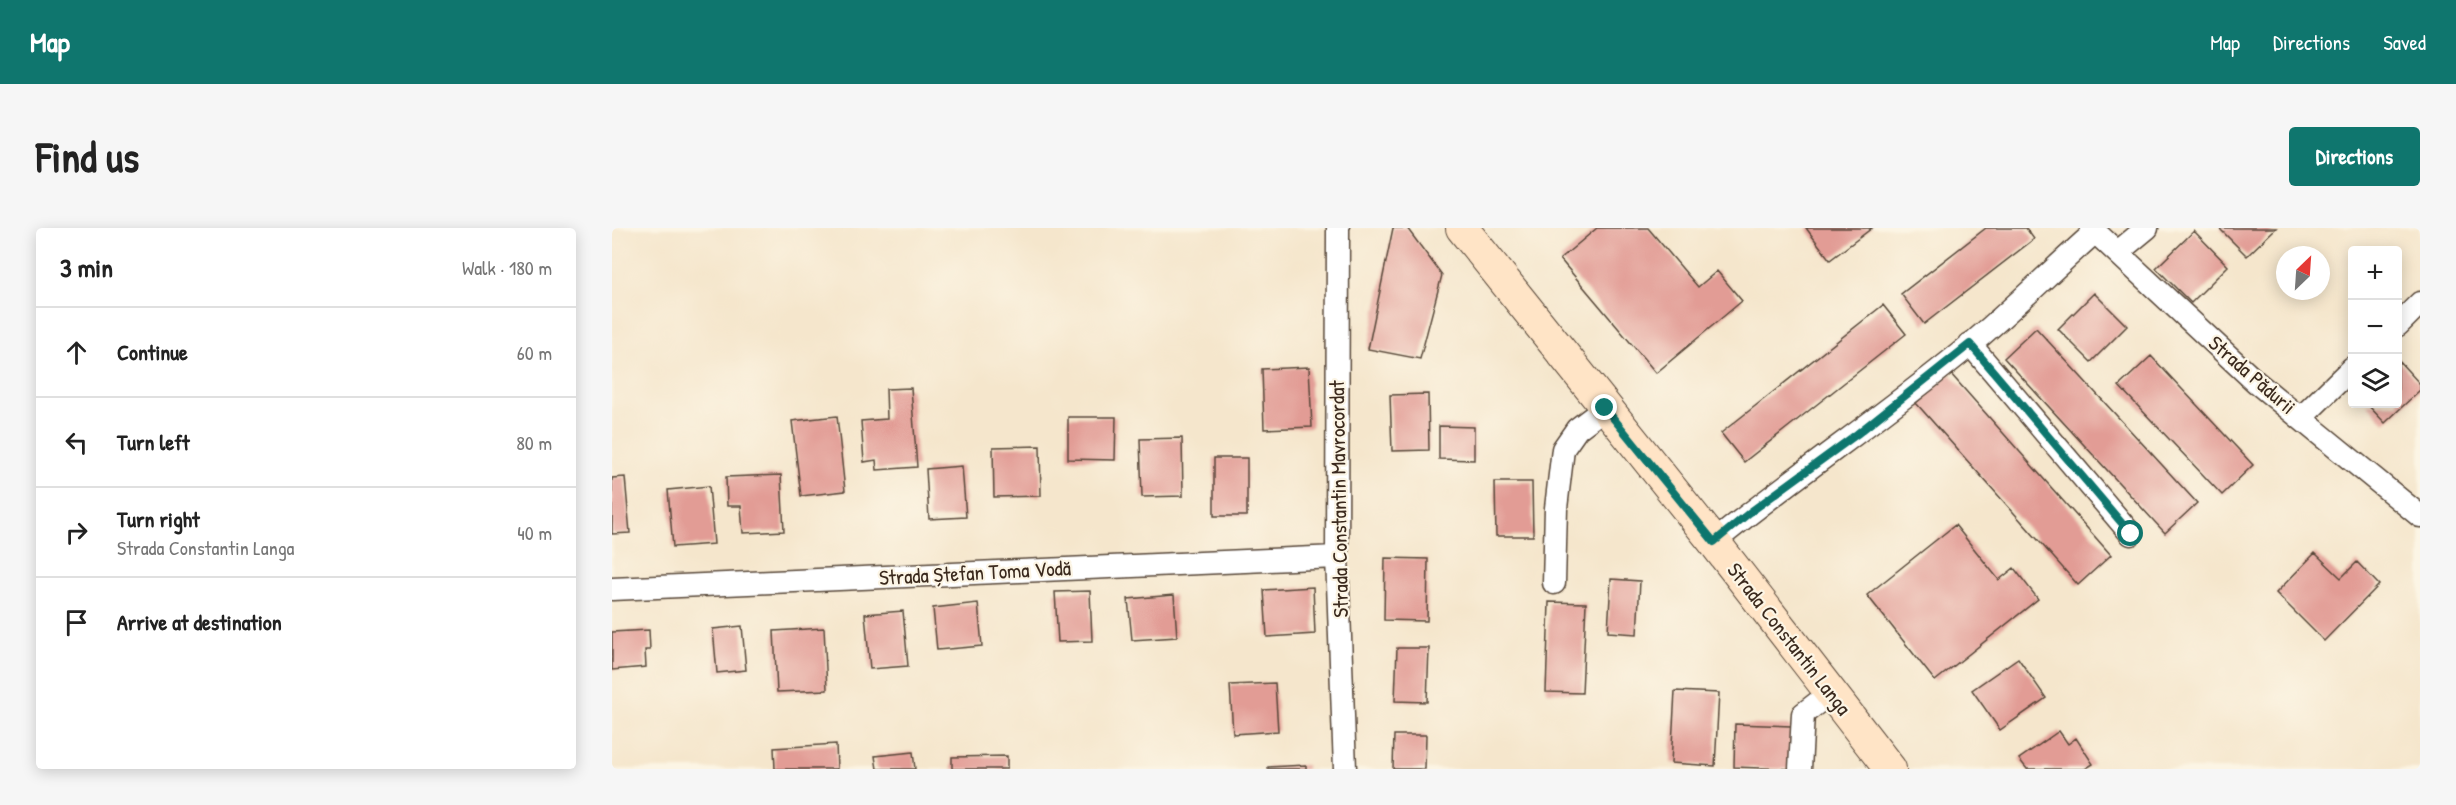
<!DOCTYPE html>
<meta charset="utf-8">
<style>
:root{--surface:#fff;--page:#f6f6f6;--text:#222;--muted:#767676;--line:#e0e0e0;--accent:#0f766e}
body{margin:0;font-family:"Patrick Hand",sans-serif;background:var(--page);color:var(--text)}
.controls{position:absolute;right:18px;top:18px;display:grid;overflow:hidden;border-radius:6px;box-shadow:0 3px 15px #0003}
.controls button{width:54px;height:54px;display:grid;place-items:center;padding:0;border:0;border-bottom:2px solid var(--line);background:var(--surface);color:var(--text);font:30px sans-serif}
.compass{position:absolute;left:1664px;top:18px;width:54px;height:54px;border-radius:50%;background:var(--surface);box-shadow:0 3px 15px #0003;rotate:25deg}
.stop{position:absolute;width:18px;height:18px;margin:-14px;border:4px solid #0f766e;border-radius:50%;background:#fff}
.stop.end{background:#0f766e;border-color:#fff;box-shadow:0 2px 6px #0008}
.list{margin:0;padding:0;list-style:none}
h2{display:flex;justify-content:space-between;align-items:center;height:78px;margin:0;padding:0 24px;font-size:26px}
h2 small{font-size:20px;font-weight:400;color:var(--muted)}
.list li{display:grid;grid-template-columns:39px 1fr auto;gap:18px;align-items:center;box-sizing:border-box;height:90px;padding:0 24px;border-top:2px solid var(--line)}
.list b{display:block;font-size:22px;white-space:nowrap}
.list p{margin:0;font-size:20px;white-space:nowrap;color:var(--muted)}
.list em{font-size:20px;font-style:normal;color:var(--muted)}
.icon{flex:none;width:33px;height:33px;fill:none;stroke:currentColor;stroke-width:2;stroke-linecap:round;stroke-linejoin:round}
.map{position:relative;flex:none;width:1808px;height:541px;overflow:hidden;border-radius:6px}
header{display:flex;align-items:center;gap:36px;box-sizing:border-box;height:84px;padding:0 30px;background:var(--accent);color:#fff}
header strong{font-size:28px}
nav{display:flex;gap:33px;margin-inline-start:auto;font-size:21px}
.intro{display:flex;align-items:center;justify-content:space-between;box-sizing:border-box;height:144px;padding:0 36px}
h1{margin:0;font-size:42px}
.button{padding:15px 27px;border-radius:6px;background:var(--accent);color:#fff;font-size:21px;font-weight:700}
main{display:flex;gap:36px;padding:0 36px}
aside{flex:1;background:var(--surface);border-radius:6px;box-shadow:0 3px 15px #0003}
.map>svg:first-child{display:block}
.building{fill:#e29c95}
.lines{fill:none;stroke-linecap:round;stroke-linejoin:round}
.minor-casing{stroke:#574638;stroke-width:25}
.secondary-casing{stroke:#574638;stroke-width:34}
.minor{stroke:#fff;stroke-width:22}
.secondary{stroke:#ffe4c6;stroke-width:32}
.route{stroke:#0f766e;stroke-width:8}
.labels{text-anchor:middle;stroke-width:4.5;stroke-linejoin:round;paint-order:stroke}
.street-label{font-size:21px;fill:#3b2a1e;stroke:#fcf5e5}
</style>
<header>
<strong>Map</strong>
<nav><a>Map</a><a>Directions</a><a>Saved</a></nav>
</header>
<div class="intro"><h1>Find us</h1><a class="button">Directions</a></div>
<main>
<aside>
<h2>3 min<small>Walk · 180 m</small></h2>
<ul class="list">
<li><svg class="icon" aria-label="ahead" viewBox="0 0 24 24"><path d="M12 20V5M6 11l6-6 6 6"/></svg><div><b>Continue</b></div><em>60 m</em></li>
<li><svg class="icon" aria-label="left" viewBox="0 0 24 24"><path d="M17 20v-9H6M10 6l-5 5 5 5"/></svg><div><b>Turn left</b></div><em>80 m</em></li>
<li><svg class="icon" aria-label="right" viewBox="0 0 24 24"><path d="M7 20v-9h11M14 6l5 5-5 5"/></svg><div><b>Turn right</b><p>Strada Constantin Langa</p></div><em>40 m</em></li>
<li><svg class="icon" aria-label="arrive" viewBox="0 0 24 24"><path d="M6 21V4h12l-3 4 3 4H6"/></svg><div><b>Arrive at destination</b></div></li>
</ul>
</aside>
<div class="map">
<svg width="1808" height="541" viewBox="0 0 1808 541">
<rect width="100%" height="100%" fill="#fcf5e5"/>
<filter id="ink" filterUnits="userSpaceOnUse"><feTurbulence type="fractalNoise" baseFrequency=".0167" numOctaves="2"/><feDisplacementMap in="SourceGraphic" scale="12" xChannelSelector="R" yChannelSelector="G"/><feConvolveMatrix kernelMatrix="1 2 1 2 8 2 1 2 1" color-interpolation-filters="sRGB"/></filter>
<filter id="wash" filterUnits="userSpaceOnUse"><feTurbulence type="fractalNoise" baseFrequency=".008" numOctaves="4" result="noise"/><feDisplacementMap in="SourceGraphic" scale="24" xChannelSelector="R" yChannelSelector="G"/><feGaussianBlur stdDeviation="1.35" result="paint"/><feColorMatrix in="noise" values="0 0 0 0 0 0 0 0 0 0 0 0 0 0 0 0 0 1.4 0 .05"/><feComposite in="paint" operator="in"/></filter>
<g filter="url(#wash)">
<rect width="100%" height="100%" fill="#f5e6cc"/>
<g id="blocks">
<path class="building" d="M 781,0 L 795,0 L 830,47 L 808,131 L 756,121 Z
M 985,0 L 1036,0 L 1086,59 L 1105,43 L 1130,73 L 1044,145 L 948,31 Z
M 1194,0 L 1260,0 L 1218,32 Z
M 1374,0 L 1414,0 L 1422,11 L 1312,96 L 1289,66 Z
M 1607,0 L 1664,0 L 1635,28 Z
M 1582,3 L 1616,38 L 1579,75 L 1544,40 Z
M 1482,65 L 1515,98 L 1479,134 L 1446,101 Z
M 1271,77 L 1294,106 L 1132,234 L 1109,205 Z
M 1424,100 L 1585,275 L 1553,305 L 1392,130 Z
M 1539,128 L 1641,237 L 1610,267 L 1507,158 Z
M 1786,132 L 1808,156 L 1808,162 L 1773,195 L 1755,176 L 1786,176 Z
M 697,139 L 700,199 L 652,201 L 650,141 Z
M 1338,145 L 1499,327 L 1466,357 L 1304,175 Z
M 299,160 L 305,239 L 265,242 L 264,232 L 252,234 L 249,193 L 275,191 L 274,161 Z
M 816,166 L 817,222 L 780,223 L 778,167 Z
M 225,188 L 233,263 L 189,268 L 180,193 Z
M 456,189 L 504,189 L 503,232 L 456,231 Z
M 827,198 L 862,199 L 862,232 L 827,231 Z
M 570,210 L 571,268 L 530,269 L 528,211 Z
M 428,218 L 429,268 L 382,269 L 381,219 Z
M 602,230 L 635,230 L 635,288 L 602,288 Z
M 350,238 L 354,289 L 317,291 L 314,241 Z
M 169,247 L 172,303 L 131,305 L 129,278 L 115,278 L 114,249 Z
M 13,249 L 18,305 L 0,306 L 0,250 Z
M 883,254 L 920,254 L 921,308 L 884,308 Z
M 97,258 L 102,316 L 61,319 L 56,262 Z
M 1343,297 L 1387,352 L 1402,340 L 1426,371 L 1323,453 L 1255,367 Z
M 1703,325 L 1729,350 L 1745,334 L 1767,357 L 1712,413 L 1664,365 Z
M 773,330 L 816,331 L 815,393 L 772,392 Z
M 999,351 L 1028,353 L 1025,406 L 996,404 Z
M 701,359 L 703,406 L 655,409 L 652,362 Z
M 478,363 L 480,413 L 446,414 L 443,364 Z
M 562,367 L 565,409 L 520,412 L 516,371 Z
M 937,374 L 974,375 L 970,465 L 934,464 Z
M 366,375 L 370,418 L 325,422 L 321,380 Z
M 291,383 L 296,438 L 258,441 L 253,386 Z
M 130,398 L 134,442 L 105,445 L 101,401 Z
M 212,400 L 215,462 L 165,464 L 162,403 Z
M 37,402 L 38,422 L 33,422 L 34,439 L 0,442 L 0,404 Z
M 785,420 L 817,420 L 815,474 L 783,473 Z
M 1406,430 L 1434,470 L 1388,502 L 1360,462 Z
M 663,455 L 666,503 L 621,506 L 618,457 Z
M 1063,463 L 1107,465 L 1103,538 L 1059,535 Z
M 1123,496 L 1179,498 L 1178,541 L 1122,539 Z
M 1447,503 L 1456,516 L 1464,510 L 1481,536 L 1473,541 L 1415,541 L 1407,531 Z
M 782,507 L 814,507 L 813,541 L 781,541 Z
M 224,516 L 225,541 L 163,541 L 162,520 Z
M 301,524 L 303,541 L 265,541 L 263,528 Z
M 395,528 L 395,541 L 340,541 L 340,529 Z
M 694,537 L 694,541 L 656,541 L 656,539 Z"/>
</g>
</g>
<g filter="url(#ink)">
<use href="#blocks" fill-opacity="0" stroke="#574638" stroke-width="1.5"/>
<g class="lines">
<g class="minor-casing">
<path id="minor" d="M 726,0 L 725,329 L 733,541
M 1479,0 L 1644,154 L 1808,288
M 1506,24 L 1535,0
M 1786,97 L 1808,75
M 1358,116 L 1519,306
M 1689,190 L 1740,140
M 1102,314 C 1185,246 1275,186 1358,117 C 1401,81 1441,41 1483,4
M 942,355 L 944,280 L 951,221 L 965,201 L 993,180
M 0,361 L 725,329
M 1188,541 L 1191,486 L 1218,465"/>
</g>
<g class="secondary-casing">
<path id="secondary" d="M 850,0 L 1102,314 L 1278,541"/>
</g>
<use href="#minor" class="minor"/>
<use href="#secondary" class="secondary"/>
</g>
</g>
<g class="lines" filter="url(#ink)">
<path class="route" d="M 993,180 L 1102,314 L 1137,285 L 1245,206 L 1358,116 L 1519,306"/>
</g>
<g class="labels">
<g class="street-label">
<text transform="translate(1640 147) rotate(41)" y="7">Strada Pădurii</text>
<text transform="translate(727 271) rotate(-91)" y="7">Strada Constantin Mavrocordat</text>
<text transform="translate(363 345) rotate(-3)" y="7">Strada Ștefan Toma Vodă</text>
<text transform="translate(1177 411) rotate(52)" y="7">Strada Constantin Langa</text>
</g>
</g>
</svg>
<div class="controls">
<button>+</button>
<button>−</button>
<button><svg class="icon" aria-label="layers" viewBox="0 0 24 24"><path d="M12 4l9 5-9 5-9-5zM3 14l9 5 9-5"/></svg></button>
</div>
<svg class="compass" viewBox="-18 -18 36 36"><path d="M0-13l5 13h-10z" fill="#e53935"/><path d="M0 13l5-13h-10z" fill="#767676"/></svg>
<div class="stop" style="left:1519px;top:306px"></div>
<div class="stop end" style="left:993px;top:180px"></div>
</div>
</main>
